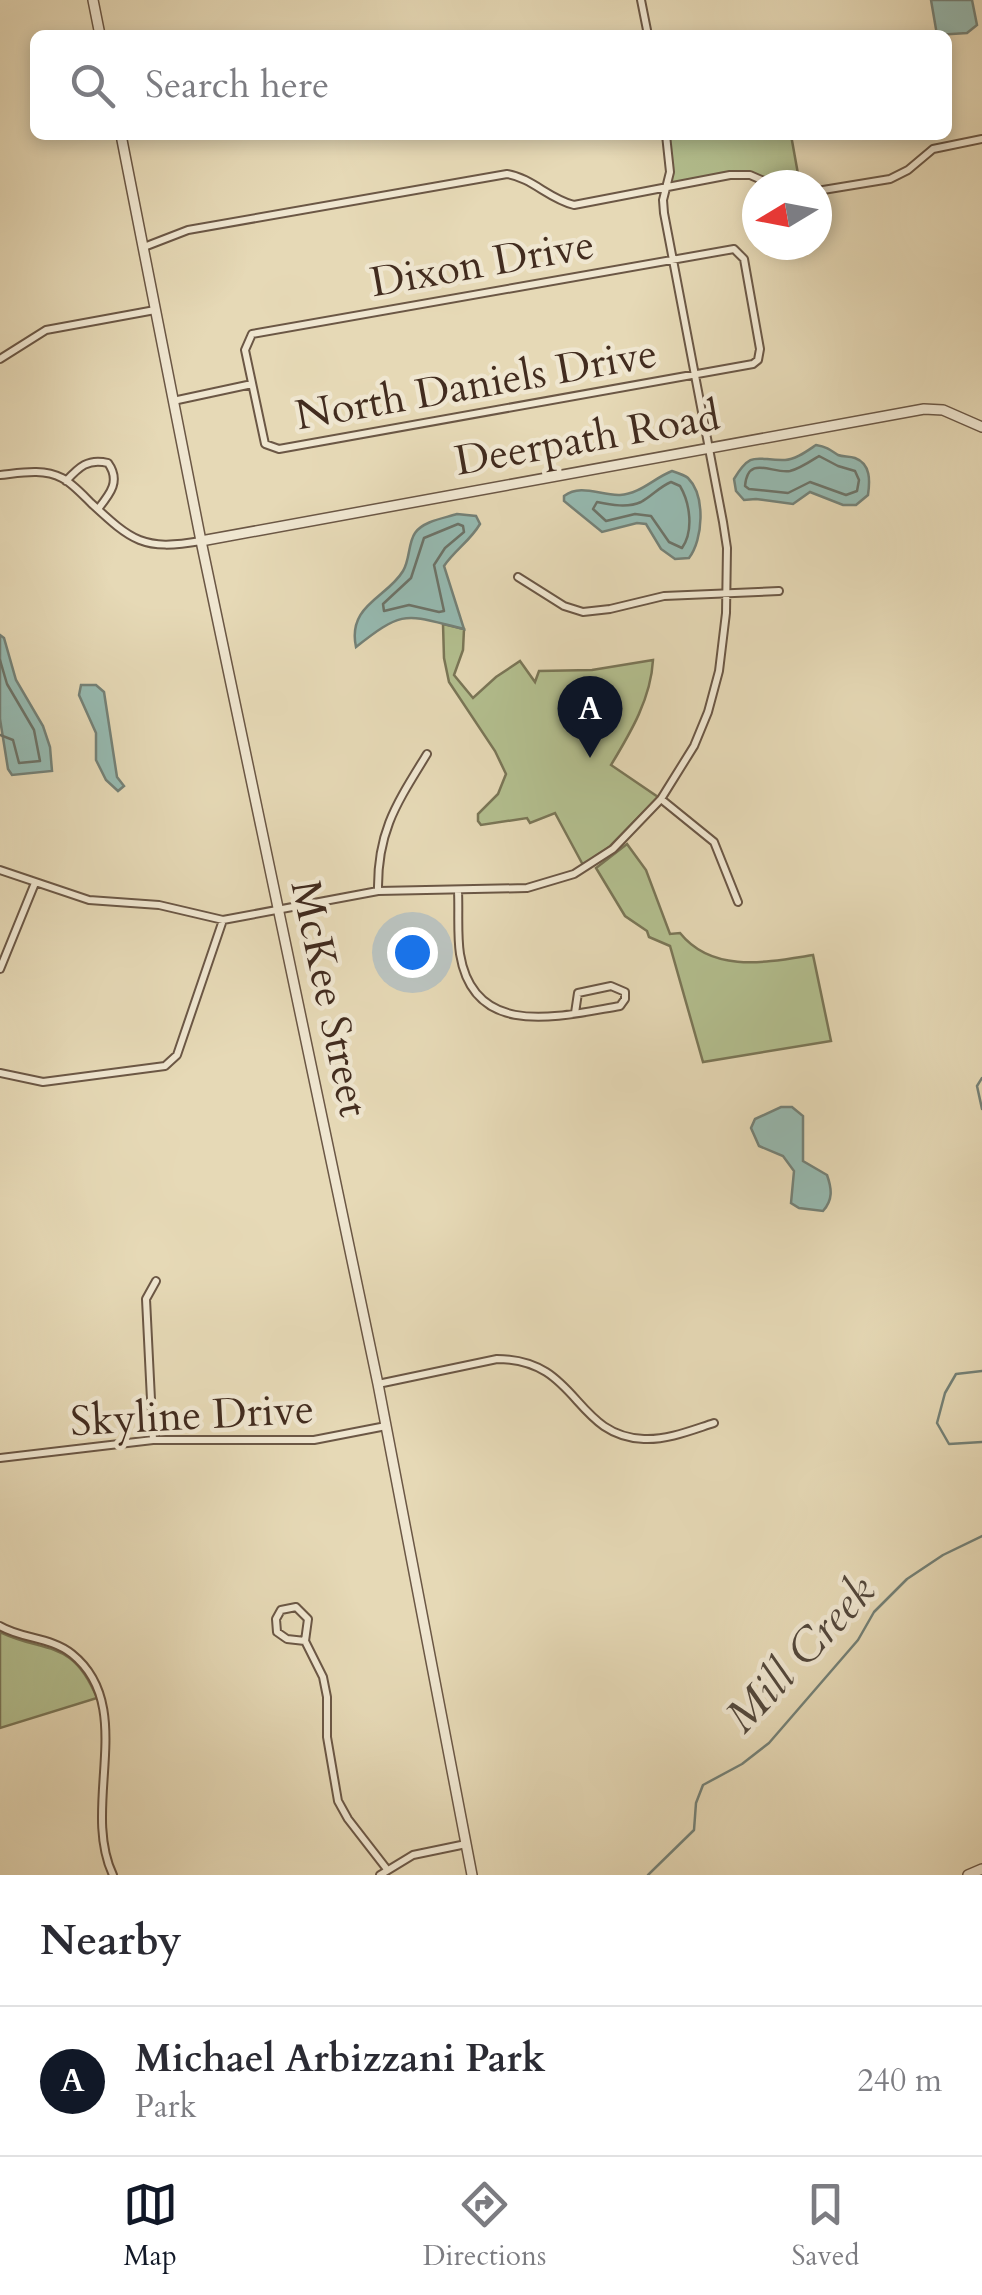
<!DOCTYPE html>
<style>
:root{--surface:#fff;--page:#f2f2f3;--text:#2b2b33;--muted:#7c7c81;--line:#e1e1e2;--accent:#111827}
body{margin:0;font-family:Cardo,serif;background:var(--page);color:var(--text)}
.compass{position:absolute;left:742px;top:170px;width:90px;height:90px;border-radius:50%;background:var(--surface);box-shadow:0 5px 15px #0003;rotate:260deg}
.you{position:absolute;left:412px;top:952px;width:35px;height:35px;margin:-25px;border:8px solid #fff;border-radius:50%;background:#1a73e8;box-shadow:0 0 0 15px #1a73e833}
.badge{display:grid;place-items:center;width:65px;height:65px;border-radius:50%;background:var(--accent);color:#fff;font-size:32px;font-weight:700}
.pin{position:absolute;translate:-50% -82px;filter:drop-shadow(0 2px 5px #0008)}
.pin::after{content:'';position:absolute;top:52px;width:35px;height:30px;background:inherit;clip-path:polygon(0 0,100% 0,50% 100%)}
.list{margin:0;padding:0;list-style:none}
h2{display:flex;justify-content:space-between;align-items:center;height:130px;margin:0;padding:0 40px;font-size:42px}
h2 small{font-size:32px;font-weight:400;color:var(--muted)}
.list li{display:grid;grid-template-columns:65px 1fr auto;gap:30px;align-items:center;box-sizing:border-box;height:150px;padding:0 40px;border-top:2px solid var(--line)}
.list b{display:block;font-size:38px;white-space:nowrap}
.list p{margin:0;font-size:32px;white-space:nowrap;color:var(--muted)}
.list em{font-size:32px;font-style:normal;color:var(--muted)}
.icon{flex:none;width:55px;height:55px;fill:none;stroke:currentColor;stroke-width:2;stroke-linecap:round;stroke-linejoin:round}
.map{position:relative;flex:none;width:982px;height:1875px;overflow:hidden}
.search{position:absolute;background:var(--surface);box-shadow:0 5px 15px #0003;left:30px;right:30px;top:30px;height:110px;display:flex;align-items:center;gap:25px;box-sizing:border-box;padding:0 35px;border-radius:15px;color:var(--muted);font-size:38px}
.sheet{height:280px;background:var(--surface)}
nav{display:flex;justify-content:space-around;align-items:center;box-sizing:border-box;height:140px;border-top:2px solid var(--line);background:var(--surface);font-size:28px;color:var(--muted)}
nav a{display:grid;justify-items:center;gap:5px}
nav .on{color:var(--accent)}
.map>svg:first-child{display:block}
.green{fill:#b3bf8f;stroke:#7a7657;stroke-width:2.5}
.water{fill:#96bab1;stroke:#748177;stroke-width:2.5}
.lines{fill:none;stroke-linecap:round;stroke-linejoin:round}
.shore{stroke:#6c7368;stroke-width:2.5}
.stream{stroke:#748177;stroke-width:2.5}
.minor-casing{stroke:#6b5745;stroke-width:10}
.tertiary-casing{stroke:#6b5745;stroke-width:12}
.minor{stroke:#efe6d0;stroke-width:6}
.tertiary{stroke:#efe6d0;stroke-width:9}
.labels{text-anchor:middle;stroke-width:9;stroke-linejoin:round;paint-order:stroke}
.street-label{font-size:42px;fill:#422c1f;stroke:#efe6d0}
.water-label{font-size:45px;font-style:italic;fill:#53483c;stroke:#efe6d0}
</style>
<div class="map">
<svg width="982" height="1875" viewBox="0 0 982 1875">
<rect width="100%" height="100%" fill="#e6d9b6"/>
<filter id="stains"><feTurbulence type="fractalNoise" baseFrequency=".002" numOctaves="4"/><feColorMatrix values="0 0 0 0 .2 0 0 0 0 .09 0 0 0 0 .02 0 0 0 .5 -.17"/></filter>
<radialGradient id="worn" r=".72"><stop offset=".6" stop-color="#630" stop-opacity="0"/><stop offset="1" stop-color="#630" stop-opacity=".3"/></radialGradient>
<path class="green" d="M 666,135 L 791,135 L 800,185 L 773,185 L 749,175 L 667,188 L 670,172 Z
M 443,624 L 464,629 L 463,650 L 454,675 L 473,698 L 496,677 L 520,661 L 535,682 L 539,671 L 592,670 L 653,660 C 651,698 631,732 611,765 L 658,797 L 609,847 L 583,865 L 555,813 L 530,823 L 527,818 L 481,825 L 478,821 L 478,814 L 498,794 L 506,774 L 495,751 L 449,682 L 444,658 Z
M 627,844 L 646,870 L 670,934 L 680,933 C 713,974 768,962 813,955 L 831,1041 L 703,1062 L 670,946 L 649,937 L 647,931 L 625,916 L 596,868 Z
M 0,1632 C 46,1654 72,1638 97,1698 L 0,1728 Z"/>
<path class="water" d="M 931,0 L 972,0 L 977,25 L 967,33 L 937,35 Z
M 816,445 C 827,447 829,449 838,455 C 843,457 849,456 855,458 C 871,464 870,481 868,495 L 856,505 L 843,505 L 810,492 L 793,504 L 756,499 L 744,500 L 736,491 L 734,479 C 752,449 757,461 785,460 C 795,460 807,451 816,445 Z
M 672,471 C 675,472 686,476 688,478 C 706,496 703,540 689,558 L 675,559 L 661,549 L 646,524 L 637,523 L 602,532 L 564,501 L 564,496 C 581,483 601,496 620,495 C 640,494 654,478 672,471 Z
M 457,514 L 476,516 L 480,524 C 470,541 455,550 444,566 L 464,629 C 406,615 405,608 356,647 C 347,605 387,598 403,571 C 410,560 408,543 415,533 C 423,521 445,518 457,514 Z
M 0,635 L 4,638 L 16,680 L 43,726 L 50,747 L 52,771 L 12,775 L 8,769 L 0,719 Z
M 81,685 L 96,685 L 104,692 L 117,777 L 124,786 L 118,791 L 106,780 L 96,760 L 96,733 L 79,695 Z
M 781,1107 L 792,1107 L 803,1116 L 803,1161 L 827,1175 C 832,1189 833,1200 823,1211 L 799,1208 L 791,1203 L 794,1171 L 783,1156 L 759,1146 L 751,1128 L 755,1119 Z"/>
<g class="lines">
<path class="shore" d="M 819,456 L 838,466 L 855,471 L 859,480 L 857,491 L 846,495 L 810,482 L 788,493 L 749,489 L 745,486 C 748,454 772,474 790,471 C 799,469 811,461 819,456 Z
M 671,482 L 680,486 C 690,503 694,531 682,548 L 669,542 L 651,516 L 635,514 L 606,521 L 593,509 L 597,502 C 611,505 628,508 641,502 C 652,496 659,487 671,482 Z
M 458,524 L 463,526 L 464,532 L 445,548 L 434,565 L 444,611 L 439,612 L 409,605 L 384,611 L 383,604 L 411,578 L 424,538 Z
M 0,660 L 7,684 L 34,730 L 40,761 L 19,763 L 13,740 L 0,735"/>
<path class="stream" d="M 982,1078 L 977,1086 L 982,1109
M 982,1371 L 956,1374 L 945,1393 L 937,1423 L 949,1444 L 982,1442
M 648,1875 L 694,1830 L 696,1803 L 703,1785 L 742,1764 L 769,1743 L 858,1640 L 874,1612 L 907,1579 L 943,1555 L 982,1536"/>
<g class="minor-casing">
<path id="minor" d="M 641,0 L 648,35
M 817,191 L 890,179 L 908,170 L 933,149 L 982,139
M 144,247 L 188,230 L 507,174 C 532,178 549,199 574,205 L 730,175 L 750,175 L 773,185
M 734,249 L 744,259 L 760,349 L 758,360 L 753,364 L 279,449 L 265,444 L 245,350 L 252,334 Z
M 0,359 L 46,330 L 155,310
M 173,401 L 252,384
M 0,475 C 20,473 43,468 62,478 C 72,483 83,495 91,503 C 132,541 143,551 201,541
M 66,481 C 79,467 88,458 108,463 C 121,481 110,494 98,509
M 518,577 L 564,606 L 583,612 L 610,609 L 664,596 L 779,591
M 661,799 L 714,842 L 738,902
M 0,870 L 89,900 L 159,905 L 223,920 L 378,891 L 527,888 L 574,874 L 613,849 L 661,799 L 694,746 L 708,712 L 719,671 L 726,613 L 727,548 L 723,522 L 664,213 L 663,200 L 670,172 L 666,135
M 378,891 C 377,831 397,803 427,754
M 458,891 C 459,912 457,934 460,954 C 474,1040 560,1016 620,1006 L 625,999 L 625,992 L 611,986 L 578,993 L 575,1013
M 0,969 L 35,883
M 0,1073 L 43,1082 L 165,1066 L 177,1055 L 223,920
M 378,1384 L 497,1359 C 579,1359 573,1436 644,1439 C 668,1440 692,1430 714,1423
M 153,1440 L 146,1299 L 156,1281
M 0,1458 L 153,1440 L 314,1440 L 386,1426
M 0,1626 C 22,1639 51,1637 72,1654 C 138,1707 80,1806 113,1875
M 305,1641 L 287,1639 L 277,1632 L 276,1619 L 281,1610 L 296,1607 L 308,1619 L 305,1641 L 323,1677 L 327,1697 L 327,1737 L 338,1801 L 348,1819 L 386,1868
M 380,1875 L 413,1855 L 466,1844"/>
</g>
<g class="tertiary-casing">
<path id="tertiary" d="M 93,0 L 100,35
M 121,135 L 201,541 L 378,1384 L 472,1875
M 201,541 L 924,409 L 943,410 L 982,427
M 968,1875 L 982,1869"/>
</g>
<use href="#minor" class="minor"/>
<use href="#tertiary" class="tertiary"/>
</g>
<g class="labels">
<g class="street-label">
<text transform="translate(482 262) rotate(-10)" y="15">Dixon Drive</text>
<text transform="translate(476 383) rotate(-10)" y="15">North Daniels Drive</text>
<text transform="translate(587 437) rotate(-10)" y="15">Deerpath Road</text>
<text transform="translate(331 998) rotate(78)" y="15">McKee Street</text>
<text transform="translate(192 1414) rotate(-3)" y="15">Skyline Drive</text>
</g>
<g class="water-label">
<text transform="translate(799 1653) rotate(-47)" y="16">Mill Creek</text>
</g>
</g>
<rect width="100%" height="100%" filter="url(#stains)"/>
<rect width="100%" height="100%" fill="url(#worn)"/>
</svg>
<svg class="compass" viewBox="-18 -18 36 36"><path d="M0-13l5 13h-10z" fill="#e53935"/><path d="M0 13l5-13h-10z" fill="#7c7c81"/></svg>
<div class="you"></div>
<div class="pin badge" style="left:590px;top:758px">A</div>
<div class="search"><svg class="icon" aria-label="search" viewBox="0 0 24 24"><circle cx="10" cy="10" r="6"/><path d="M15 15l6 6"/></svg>Search here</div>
</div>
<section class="sheet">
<h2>Nearby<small></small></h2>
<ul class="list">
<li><span class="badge">A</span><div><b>Michael Arbizzani Park</b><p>Park</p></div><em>240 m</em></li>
</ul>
</section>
<nav>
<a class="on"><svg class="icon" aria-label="map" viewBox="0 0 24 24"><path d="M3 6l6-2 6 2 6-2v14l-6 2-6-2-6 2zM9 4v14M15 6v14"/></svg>Map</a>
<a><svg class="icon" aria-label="directions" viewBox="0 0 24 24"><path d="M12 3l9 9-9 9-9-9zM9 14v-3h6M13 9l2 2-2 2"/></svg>Directions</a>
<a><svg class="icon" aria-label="saved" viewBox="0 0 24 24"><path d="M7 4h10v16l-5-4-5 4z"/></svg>Saved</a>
</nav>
